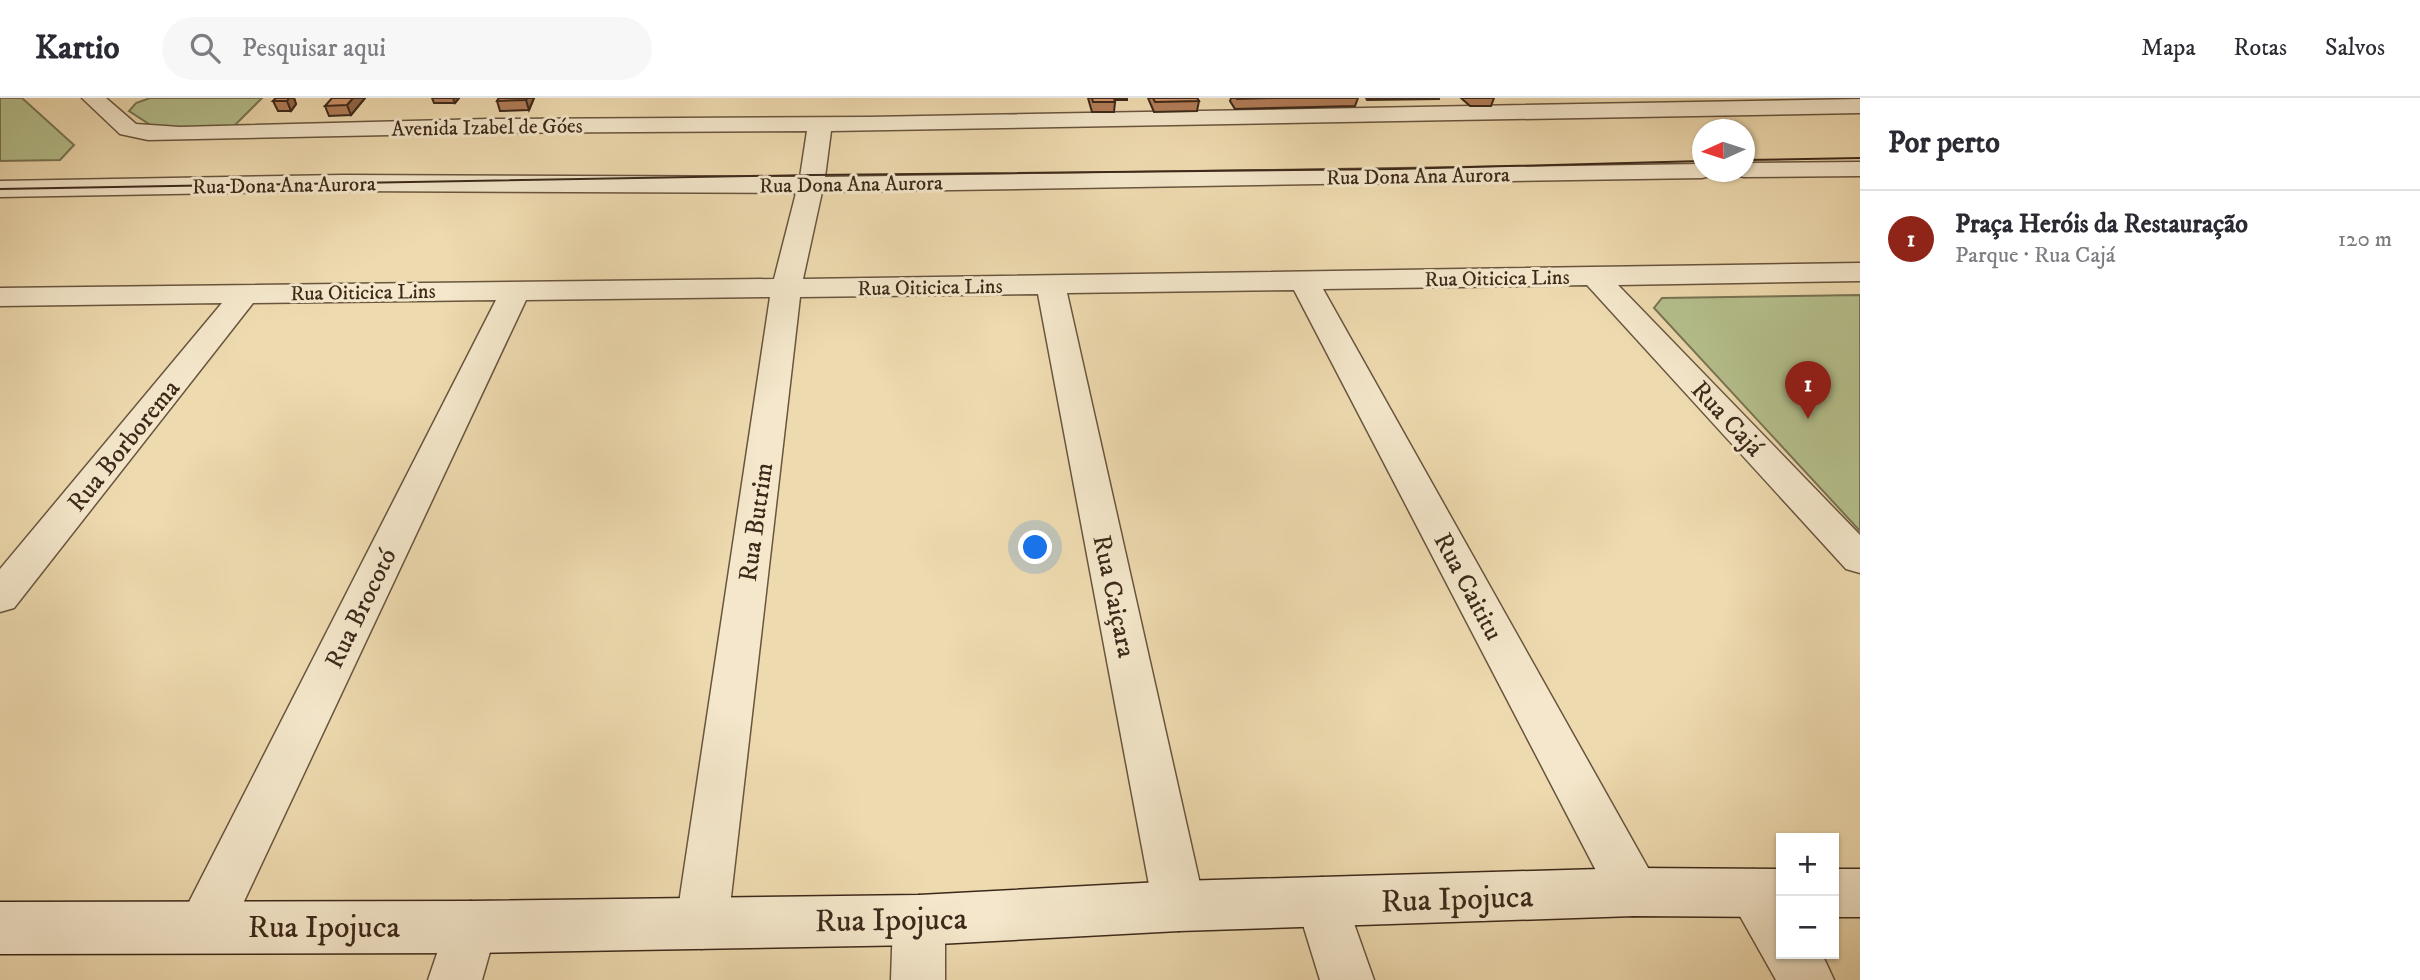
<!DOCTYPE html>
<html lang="pt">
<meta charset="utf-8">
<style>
:root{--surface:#fff;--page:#f7f7f7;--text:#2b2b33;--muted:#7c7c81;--line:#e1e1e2;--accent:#8f2418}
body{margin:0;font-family:"IM FELL DW Pica",serif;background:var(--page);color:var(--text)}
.controls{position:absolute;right:21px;bottom:21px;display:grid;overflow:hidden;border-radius:0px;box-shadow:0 2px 5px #0004}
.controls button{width:63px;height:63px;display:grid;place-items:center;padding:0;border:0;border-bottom:2px solid var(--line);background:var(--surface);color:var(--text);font:35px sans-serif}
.compass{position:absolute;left:1692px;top:21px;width:63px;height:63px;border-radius:50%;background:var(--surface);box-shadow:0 2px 5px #0004;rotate:267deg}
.you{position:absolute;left:1036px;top:450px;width:24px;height:24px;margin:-18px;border:5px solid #fff;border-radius:50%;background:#1a73e8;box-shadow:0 0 0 10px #1a73e833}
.badge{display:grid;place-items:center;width:46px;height:46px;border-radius:50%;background:var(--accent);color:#fff;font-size:23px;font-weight:700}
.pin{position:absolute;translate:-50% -58px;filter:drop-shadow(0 2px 4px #0008)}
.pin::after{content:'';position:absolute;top:37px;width:24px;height:21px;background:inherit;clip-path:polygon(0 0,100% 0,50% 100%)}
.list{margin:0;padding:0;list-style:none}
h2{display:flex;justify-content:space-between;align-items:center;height:91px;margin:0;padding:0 28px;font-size:30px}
h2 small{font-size:23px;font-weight:400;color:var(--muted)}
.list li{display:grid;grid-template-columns:46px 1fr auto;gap:21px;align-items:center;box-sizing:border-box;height:98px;padding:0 28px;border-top:2px solid var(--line)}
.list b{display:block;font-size:26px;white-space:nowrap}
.list p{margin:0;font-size:23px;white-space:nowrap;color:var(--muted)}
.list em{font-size:23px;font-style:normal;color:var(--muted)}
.icon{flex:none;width:38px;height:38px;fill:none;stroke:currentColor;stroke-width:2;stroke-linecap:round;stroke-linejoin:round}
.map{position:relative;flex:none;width:1860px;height:882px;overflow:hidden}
header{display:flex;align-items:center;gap:42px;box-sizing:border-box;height:98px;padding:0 35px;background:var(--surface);border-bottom:2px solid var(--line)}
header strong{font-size:33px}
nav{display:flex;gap:38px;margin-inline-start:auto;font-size:24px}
.search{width:490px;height:63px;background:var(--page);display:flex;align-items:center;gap:18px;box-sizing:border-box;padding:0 24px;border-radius:38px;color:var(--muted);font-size:26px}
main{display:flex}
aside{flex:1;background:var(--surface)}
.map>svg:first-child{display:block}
.green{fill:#b5c08d;stroke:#797454;stroke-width:2}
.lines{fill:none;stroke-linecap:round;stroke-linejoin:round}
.minor-casing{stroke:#69553f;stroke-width:3}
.secondary-casing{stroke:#3d291a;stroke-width:3}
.minor{fill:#f4e7cb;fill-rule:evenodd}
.secondary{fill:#f4e7cb;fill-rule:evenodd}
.tram{stroke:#3d291a;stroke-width:2}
.wall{fill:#b27d58;stroke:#3d291a;stroke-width:2}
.shaded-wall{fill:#916647;stroke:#3d291a;stroke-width:2}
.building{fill:#cf9166;stroke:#3d291a;stroke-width:2}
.labels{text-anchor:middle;stroke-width:6;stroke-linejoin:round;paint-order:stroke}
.far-street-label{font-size:21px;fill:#3d291a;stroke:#f4e7cb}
.street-label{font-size:26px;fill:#3d291a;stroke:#f4e7cb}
.near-street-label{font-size:32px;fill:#3d291a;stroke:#f4e7cb}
</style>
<header>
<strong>Kartio</strong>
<div class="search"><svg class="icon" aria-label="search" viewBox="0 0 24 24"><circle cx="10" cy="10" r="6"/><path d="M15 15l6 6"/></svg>Pesquisar aqui</div>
<nav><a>Mapa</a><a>Rotas</a><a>Salvos</a></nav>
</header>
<main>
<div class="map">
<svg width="1860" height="882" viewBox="0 0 1860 882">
<rect width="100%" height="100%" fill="#eedaaf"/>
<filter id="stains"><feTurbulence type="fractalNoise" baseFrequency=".00286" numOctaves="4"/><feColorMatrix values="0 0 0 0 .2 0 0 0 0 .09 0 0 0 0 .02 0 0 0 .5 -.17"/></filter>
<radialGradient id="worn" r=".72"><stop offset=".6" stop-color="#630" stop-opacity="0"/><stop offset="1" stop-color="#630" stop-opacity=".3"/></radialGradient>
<path class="green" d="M 0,0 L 22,0 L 74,47 L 60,62 L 0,63 Z
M 150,0 L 262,0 L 231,31 L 155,30 L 129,13 L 136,5 Z
M 1860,197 L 1860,433 L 1654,210 L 1662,200 Z"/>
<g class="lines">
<g class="minor-casing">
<path id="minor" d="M 82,0 L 106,0 L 136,26 L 180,29 L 488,21 L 868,19 L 1860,1 L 1860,15 L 831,33 L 825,79 L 1702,66 L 1702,74 L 1714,74 L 1711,78 L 1702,80 L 822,94 L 803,181 L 1860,165 L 1860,183 L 1618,187 L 1860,437 L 1860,475 L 1846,471 L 1587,187 L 1323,191 L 1652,777 L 1660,794 L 1652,811 L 1634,818 L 1616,811 L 1294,192 L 1067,195 L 1205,808 L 1197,826 L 1179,833 L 1161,826 L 1153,808 L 1038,196 L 800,199 L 728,825 L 721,843 L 702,851 L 683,843 L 676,825 L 770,199 L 526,202 L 224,846 L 205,854 L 186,846 L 179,828 L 186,810 L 496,202 L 253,205 L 14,510 L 0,514 L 0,471 L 222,205 L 0,208 L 0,190 L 774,181 L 796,95 L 343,93 L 0,99 L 0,83 L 343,77 L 800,79 L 807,33 L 488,35 L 148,42 L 120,36 Z
M 1860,64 L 1860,78 L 1744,79 L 1735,77 L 1733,74 L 1744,74 L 1744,65 Z
M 1753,771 L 1771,778 L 1781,793 L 1781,856 L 1822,856 L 1834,882 L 1776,882 L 1727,795 L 1735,778 Z
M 1322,779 L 1340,786 L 1374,882 L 1320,882 L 1296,804 L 1304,786 Z
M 919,797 L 938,804 L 945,822 L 945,882 L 891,882 L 893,822 L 900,804 Z
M 471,803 L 490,811 L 497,829 L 482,882 L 428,882 L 452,811 Z"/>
</g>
<g class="secondary-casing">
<path id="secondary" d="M 1634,770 L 1781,771 L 1781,819 L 1634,818 L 1179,833 L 919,847 L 471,855 L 0,856 L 0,804 L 471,803 L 919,797 L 1179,783 Z
M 1834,771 L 1860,771 L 1860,819 L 1834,819 Z"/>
</g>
<use href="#minor" class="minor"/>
<use href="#secondary" class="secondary"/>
<path class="tram" d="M 1744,62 L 1860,60
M 0,91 L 813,77 L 1396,71 L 1702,63"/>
</g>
<path class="wall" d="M 276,0 L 294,0 L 296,6 L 291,13 L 278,13 L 273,3 Z
M 365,0 L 351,17 L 329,18 L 325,8 Z
M 432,0 L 459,0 L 455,5 L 434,5 Z
M 499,0 L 534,0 L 529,12 L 500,13 L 497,3 Z
M 1088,0 L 1127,0 L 1127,2 L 1115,2 L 1115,4 L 1114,14 L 1092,14 Z
M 1148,0 L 1197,0 L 1199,3 L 1197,13 L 1154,14 Z
M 1231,0 L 1358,0 L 1355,8 L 1235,11 L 1230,3 Z
M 1366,0 L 1439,0 L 1439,1 L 1367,2 Z
M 1461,0 L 1494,0 L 1491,8 L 1470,8 Z"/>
<path class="shaded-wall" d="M 289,0 L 294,0 L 296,6 L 291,13 L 287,3 Z
M 353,0 L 365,0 L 351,17 L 347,7 Z
M 453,0 L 459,0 L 455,5 Z
M 527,0 L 534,0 L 529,12 L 526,2 Z"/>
<path class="building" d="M 276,0 L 289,0 L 287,3 L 273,3 Z
M 332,0 L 353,0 L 347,7 L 325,8 Z
M 499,0 L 527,0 L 526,2 L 497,3 Z
M 1092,0 L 1114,0 L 1115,4 L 1093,4 Z
M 1153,0 L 1197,0 L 1199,3 L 1155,4 Z
M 1237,0 L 1275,0 L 1237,1 Z"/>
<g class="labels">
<g class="far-street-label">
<text transform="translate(487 29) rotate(-1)" y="7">Avenida Izabel de Góes</text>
<text transform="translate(1418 78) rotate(-1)" y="7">Rua Dona Ana Aurora</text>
<text transform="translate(851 86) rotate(-1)" y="7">Rua Dona Ana Aurora</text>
<text transform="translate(284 87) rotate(-1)" y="7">Rua Dona Ana Aurora</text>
<text transform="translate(1497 180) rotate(-1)" y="7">Rua Oiticica Lins</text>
<text transform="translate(930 189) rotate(-1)" y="7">Rua Oiticica Lins</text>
<text transform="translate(363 194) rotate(-1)" y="7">Rua Oiticica Lins</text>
</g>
<g class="street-label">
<text transform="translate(1728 320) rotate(47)" y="9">Rua Cajá</text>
<text transform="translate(123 347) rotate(-51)" y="9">Rua Borborema</text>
<text transform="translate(755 424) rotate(-82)" y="9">Rua Butrim</text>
<text transform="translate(1469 488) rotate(62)" y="9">Rua Caititu</text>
<text transform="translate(1115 498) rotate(78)" y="9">Rua Caiçara</text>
<text transform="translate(360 510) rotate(-64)" y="9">Rua Brocotó</text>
</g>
<g class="near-street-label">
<text transform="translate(1457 800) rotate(-2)" y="11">Rua Ipojuca</text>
<text transform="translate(891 821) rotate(-1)" y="11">Rua Ipojuca</text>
<text x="324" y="839">Rua Ipojuca</text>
</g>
</g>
<rect width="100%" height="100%" filter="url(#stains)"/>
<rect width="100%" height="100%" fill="url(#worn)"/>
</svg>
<div class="controls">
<button>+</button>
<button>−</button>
</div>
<svg class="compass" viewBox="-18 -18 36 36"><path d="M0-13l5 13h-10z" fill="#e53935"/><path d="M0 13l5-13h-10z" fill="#7c7c81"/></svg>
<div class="you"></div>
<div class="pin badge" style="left:1808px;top:321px">1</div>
</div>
<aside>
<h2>Por perto<small></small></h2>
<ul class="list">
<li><span class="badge">1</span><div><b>Praça Heróis da Restauração</b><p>Parque · Rua Cajá</p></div><em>120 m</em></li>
</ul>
</aside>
</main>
